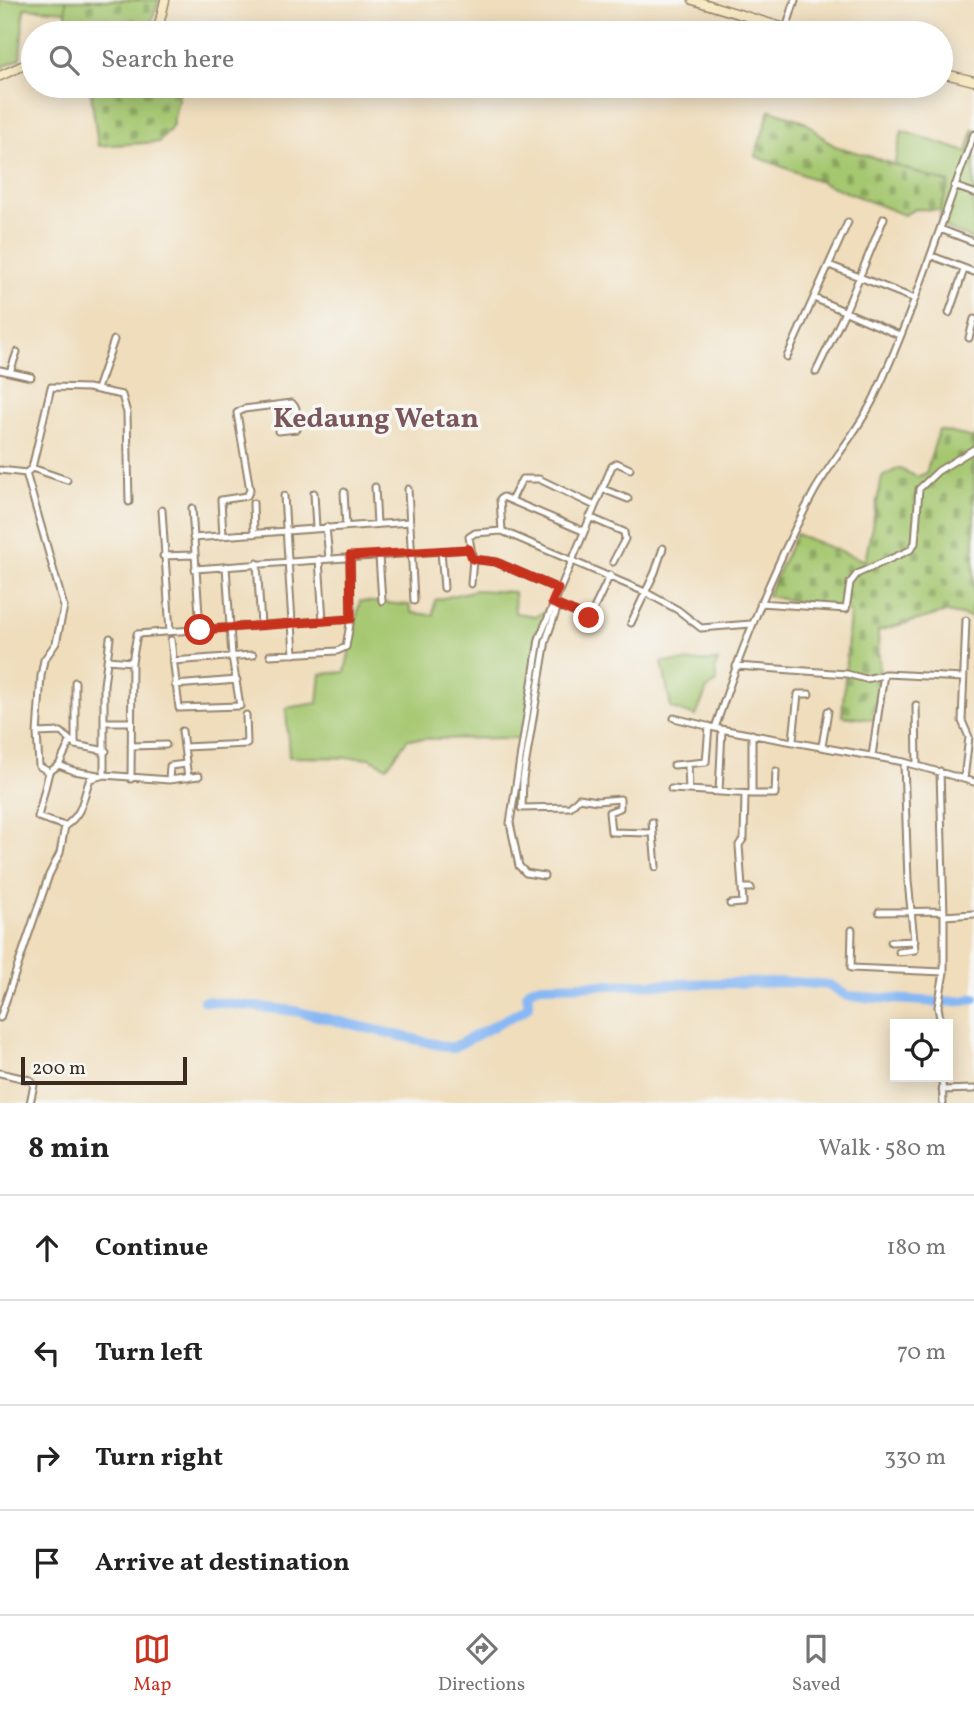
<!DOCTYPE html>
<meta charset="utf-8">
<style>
:root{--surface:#fff;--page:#f2f2f2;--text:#222;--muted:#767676;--line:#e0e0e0;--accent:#c8321e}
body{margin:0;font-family:Vollkorn,serif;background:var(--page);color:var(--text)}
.controls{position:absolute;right:21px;bottom:21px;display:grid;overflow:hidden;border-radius:0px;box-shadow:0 4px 18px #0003}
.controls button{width:63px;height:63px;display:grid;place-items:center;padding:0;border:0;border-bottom:2px solid var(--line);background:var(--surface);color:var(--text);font:35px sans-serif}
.scale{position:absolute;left:21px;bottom:18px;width:166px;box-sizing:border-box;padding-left:7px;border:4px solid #3b2a1e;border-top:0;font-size:19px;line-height:24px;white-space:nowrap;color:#3b2a1e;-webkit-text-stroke:5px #f6f6f2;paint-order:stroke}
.stop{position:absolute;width:21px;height:21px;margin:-16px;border:5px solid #c8321e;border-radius:50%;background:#fff}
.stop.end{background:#c8321e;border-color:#fff;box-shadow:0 2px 7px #0008}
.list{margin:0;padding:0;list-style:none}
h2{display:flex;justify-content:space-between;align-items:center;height:91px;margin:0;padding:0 28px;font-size:30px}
h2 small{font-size:23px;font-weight:400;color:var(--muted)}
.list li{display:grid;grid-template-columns:46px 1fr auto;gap:21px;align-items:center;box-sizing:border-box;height:105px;padding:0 28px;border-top:2px solid var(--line)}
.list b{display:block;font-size:26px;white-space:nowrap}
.list em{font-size:23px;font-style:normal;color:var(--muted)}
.icon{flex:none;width:38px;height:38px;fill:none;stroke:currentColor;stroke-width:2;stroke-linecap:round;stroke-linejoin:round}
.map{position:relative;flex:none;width:974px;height:1103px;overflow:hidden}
.search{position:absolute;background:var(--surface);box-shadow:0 4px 18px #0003;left:21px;right:21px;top:21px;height:77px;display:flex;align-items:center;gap:18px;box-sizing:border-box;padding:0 24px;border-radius:38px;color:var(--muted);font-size:26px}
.sheet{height:511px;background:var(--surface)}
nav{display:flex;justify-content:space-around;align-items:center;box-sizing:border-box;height:98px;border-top:2px solid var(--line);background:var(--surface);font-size:19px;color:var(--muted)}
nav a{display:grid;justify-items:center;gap:4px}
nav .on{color:var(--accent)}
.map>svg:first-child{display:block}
.green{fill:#a5c770;stroke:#707847;stroke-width:2}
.cemetery{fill:url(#cemetery-stones);stroke:#707847;stroke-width:2}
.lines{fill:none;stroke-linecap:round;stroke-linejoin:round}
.river{stroke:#87b8f4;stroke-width:10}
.street-casing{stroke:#95846d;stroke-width:9}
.secondary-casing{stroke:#95846d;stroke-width:11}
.street{stroke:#fff;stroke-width:5}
.secondary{stroke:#f7e9c3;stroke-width:8}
.route{stroke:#c8321e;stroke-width:9}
.labels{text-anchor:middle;stroke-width:7;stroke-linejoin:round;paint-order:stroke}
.quarter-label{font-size:28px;font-weight:bold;fill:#7b565c;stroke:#f6f6f2}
</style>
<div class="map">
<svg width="974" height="1103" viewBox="0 0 974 1103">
<defs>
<pattern id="cemetery-stones" width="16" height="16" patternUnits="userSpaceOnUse" patternTransform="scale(1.75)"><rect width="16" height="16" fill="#a5c770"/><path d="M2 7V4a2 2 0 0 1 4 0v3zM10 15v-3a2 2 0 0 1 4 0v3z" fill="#88a25b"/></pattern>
</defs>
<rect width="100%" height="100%" fill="#f6f6f2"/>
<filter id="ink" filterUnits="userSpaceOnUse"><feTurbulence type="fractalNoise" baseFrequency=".0143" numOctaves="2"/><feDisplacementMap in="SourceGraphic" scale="14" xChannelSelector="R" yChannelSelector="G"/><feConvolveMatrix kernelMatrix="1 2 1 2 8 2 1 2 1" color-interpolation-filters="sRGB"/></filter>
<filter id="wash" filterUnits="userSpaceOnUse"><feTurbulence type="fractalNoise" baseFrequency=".00686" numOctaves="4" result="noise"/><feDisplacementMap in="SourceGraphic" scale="28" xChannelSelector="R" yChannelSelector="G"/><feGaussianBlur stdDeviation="1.57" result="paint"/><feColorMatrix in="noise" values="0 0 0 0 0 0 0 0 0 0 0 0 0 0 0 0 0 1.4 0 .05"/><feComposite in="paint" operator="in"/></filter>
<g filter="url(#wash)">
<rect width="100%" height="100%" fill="#efddbc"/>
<path class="green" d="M 0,0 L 66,0 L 66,11 L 24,8 L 20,59 L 0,68 Z
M 974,128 L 974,240 L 940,226 L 940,210 L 949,183 L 894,167 L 902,131 L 967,152 Z
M 476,590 L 514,592 L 515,613 L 536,616 L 554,606 L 543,631 L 527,738 L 408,739 L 387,767 L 370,758 L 289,757 L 286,708 L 318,703 L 321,674 L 345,672 L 360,601 L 409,605 L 412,613 L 433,615 L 435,600 Z
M 718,661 L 715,669 L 717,682 L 707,689 L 696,716 L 671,708 L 662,662 Z"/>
<path class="cemetery" d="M 66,0 L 159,0 L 151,23 L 186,32 L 66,33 Z
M 90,86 L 181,86 L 172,127 L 159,142 L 98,146 Z
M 770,110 C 782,114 795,117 806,123 C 819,131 825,144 841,148 C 877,157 912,172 949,183 L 940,210 L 915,209 L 904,215 L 755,156 Z
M 939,430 L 974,438 L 974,618 L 946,612 L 878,631 L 880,682 L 875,720 L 842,716 L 850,612 L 767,596 L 796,534 L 865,561 L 882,477 L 899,468 L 917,477 L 926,473 Z"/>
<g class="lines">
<path class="river" d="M 204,1001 L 295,1011 L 452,1048 L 524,1010 L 529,1005 L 527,995 L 531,989 L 541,986 L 792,982 L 830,985 L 847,996 L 938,1002 L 964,1001 L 974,998"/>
</g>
</g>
<g filter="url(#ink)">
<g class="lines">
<g class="street-casing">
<path id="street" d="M 786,29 L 795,0
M 954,186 L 974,193
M 940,229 L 974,242
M 932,256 L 974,272
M 829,265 L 915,299
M 814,298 L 899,335
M 949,313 L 964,270
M 969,338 L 974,319
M 787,357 L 848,222
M 0,370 L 31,377
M 10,372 L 17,352
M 816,372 L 845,312 L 884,218
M 97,389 L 114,340
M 32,468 L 67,480
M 0,470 L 26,473
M 375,487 L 377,524
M 408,489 L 414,601
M 603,489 L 628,499
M 344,492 L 346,526
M 314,493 L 316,528
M 284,496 L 294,654
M 512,499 L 522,479 L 539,479 L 595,506
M 253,503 L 254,534
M 192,508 L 200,630
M 162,510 L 170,632
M 589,517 L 624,532 L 625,539 L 613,562
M 326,527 L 329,558
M 502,531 L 500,499 L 503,497 L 583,531
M 223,536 L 221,500 L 247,496 L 250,490 L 237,413 L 244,409 L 292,403 L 296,408 L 297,429 L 278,431
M 193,538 L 410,522
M 441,551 L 444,588
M 163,556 L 193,555
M 379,556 L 382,601
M 319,559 L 323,621
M 473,559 L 496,562 L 558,589
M 257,563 L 261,625
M 195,569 L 469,549
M 471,584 L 473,559 L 469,537 L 475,533 L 502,531 L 645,592 L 678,610 L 701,628 L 751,624
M 760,603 L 846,609 L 850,583 L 857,574 L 910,550 L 915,543 L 919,489 L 938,471 L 974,449
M 555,604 L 589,619 L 610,575
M 631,623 L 655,572 L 663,548
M 110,638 L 104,685 L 104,775 L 169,780 L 199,776
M 171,640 L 179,708 L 240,706 L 232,656 L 226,566
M 270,655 L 337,651 L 346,647 L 351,618 L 350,556
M 107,660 L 132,662
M 173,661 L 253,655
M 736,666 L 847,674 L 866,679 L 887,674 L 963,678
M 75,682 L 75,745
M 175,685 L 237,680
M 916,705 L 917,765
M 674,718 L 715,728 C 742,646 773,568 814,492 C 832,460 858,431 874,398 C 914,312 941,222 974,134
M 106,722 L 130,722
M 715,728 L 904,762 L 974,782
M 182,731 L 188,778
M 37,733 L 61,732 L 75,745 L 106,751
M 793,740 L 798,694 L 809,694
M 131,746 L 166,745
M 822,746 L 828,711
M 184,747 L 247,744 L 246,715
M 872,756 L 884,674
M 59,765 L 74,771 L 98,775
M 674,765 L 706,762 L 709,726
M 940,771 L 944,916 L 944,972 L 938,1007 L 941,1024
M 49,772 L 39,766 L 37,733 L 41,676 L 44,660 L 56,643 L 64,607 L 26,473 L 32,468 L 51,387 L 88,388 L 122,395 L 127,413 L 129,502
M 49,772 L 38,817 L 65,826
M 49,772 L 59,765 L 70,742
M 131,779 L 132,662 L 137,634 L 351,619
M 964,779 L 969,737 L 962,721 L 966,620
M 169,780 L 170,766 L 185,764
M 671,789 L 689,790 L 688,766
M 689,790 L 752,794 L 752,734
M 719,792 L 722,730
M 745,794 L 744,838 L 739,845 L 742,888 L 751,888
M 752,794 L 775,794 L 776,771
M 521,808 L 570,807 L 579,798 L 597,801 L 620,799 L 620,808 L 609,812 L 611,832 L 650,833
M 522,808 L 523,779 L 546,640 L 558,606
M 652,822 L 656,867
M 65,826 C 84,813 82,799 90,779 L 104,775
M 544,876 L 526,873 L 519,866 L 510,823 L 539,639 L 612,466 L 617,463 L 630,469
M 730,904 L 743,903 L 742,888
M 879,912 L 944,911
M 944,916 L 974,914
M 852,930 L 851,968 L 944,972
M 891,942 L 915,941
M 899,952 L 915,950 L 908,881 L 904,762
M 0,1018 L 49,875 L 60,853 L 65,826
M 0,1073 L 30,1080 L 34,1085 L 30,1103
M 942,1077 L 943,1103
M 942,1090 L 974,1089"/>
</g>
<g class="secondary-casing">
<path id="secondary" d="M 693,0 L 801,33
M 147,33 L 159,25 L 165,0
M 941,73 L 974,81
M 0,76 L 33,61"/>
</g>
<use href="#street" class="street"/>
<use href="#secondary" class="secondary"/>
</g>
</g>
<g class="lines" filter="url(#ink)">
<path class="route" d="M 200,630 L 351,619 L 350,556 L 469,549 L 472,559 L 496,562 L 558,589 L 552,603 L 589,618"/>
</g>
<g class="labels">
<g class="quarter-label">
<text x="376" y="427">Kedaung Wetan</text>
</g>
</g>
</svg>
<div class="controls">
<button><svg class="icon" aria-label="locate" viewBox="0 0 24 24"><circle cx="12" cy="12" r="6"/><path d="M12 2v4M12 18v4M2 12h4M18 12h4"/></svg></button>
</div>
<div class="scale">200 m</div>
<div class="stop" style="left:200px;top:630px"></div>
<div class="stop end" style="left:589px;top:618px"></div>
<div class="search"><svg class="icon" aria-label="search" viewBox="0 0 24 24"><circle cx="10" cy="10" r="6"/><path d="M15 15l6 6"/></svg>Search here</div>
</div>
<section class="sheet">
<h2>8 min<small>Walk · 580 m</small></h2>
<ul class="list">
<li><svg class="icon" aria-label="ahead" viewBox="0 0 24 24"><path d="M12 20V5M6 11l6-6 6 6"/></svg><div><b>Continue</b></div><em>180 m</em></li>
<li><svg class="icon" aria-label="left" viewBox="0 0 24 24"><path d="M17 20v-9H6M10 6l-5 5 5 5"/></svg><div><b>Turn left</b></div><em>70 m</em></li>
<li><svg class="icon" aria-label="right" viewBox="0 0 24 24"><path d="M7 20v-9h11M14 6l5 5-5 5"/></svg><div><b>Turn right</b></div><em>330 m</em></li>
<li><svg class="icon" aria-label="arrive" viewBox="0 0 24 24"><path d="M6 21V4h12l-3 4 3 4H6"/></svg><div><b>Arrive at destination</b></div></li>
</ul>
</section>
<nav>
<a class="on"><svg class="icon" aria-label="map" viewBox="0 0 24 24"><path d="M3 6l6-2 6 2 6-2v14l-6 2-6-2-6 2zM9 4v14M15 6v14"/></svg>Map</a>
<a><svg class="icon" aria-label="directions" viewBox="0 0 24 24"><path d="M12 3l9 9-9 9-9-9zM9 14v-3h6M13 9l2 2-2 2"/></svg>Directions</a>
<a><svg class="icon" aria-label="saved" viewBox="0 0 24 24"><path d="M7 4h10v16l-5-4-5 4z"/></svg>Saved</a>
</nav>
